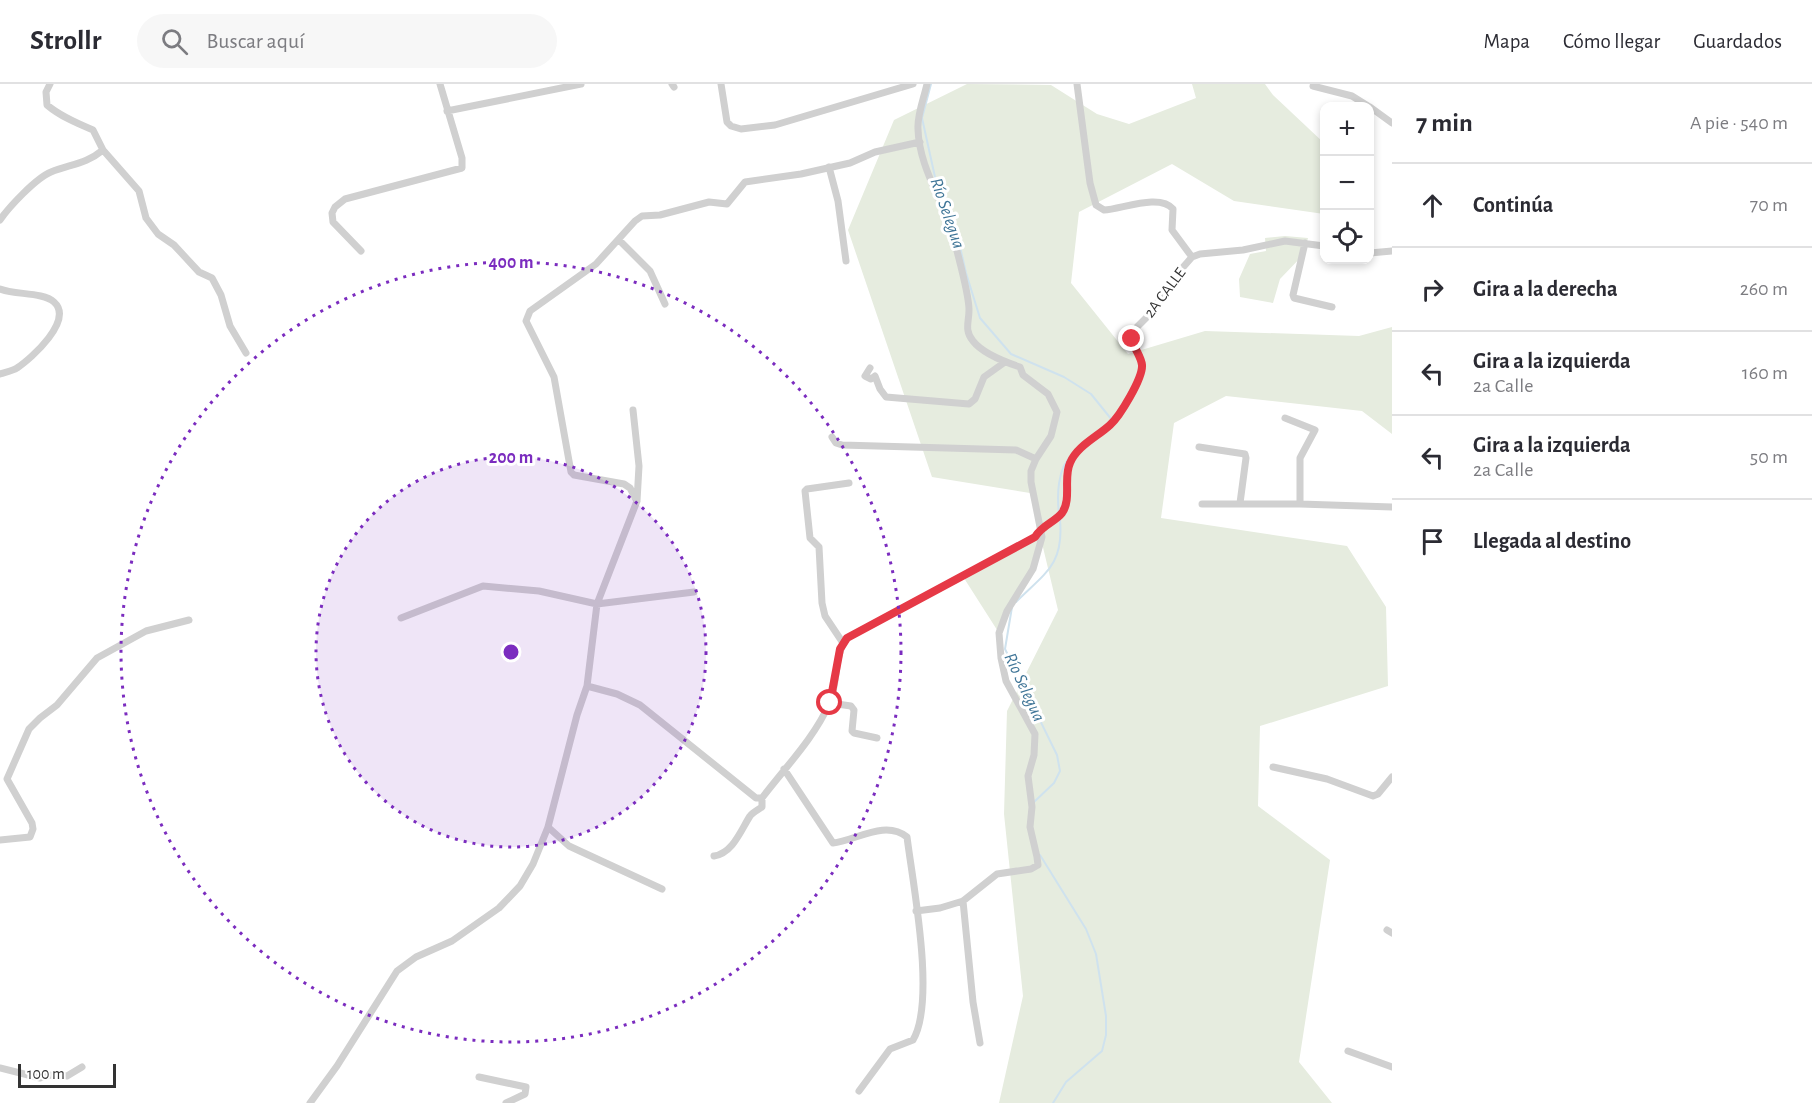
<!DOCTYPE html>
<html lang="es">
<meta charset="utf-8">
<style>
:root{--surface:#fff;--page:#f7f7f7;--text:#2b2b33;--muted:#7c7c81;--line:#e1e1e2}
body{margin:0;font-family:"Alegreya Sans",sans-serif;background:var(--page);color:var(--text)}
.controls{position:absolute;right:18px;top:18px;display:grid;overflow:hidden;border-radius:12px;box-shadow:0 3px 9px #0003}
.controls button{width:54px;height:54px;display:grid;place-items:center;padding:0;border:0;border-bottom:2px solid var(--line);background:var(--surface);color:var(--text);font:30px sans-serif}
.scale{position:absolute;left:18px;bottom:15px;width:98px;box-sizing:border-box;padding-left:6px;border:3px solid #333;border-top:0;font-size:16px;line-height:21px;white-space:nowrap;color:#333;-webkit-text-stroke:4px #fff;paint-order:stroke}
.stop{position:absolute;width:18px;height:18px;margin:-14px;border:4px solid #e63946;border-radius:50%;background:#fff}
.stop.end{background:#e63946;border-color:#fff;box-shadow:0 2px 6px #0008}
.list{margin:0;padding:0;list-style:none}
h2{display:flex;justify-content:space-between;align-items:center;height:78px;margin:0;padding:0 24px;font-size:26px}
h2 small{font-size:20px;font-weight:400;color:var(--muted)}
.list li{display:grid;grid-template-columns:39px 1fr auto;gap:18px;align-items:center;box-sizing:border-box;height:84px;padding:0 24px;border-top:2px solid var(--line)}
.list b{display:block;font-size:22px;white-space:nowrap}
.list p{margin:0;font-size:20px;white-space:nowrap;color:var(--muted)}
.list em{font-size:20px;font-style:normal;color:var(--muted)}
.icon{flex:none;width:33px;height:33px;fill:none;stroke:currentColor;stroke-width:2;stroke-linecap:round;stroke-linejoin:round}
.map{position:relative;flex:none;width:1392px;height:1019px;overflow:hidden}
header{display:flex;align-items:center;gap:36px;box-sizing:border-box;height:84px;padding:0 30px;background:var(--surface);border-bottom:2px solid var(--line)}
header strong{font-size:28px}
nav{display:flex;gap:33px;margin-inline-start:auto;font-size:21px}
.search{width:420px;height:54px;background:var(--page);display:flex;align-items:center;gap:15px;box-sizing:border-box;padding:0 21px;border-radius:33px;color:var(--muted);font-size:22px}
main{display:flex}
aside{flex:1;background:var(--surface)}
.map>svg:first-child{display:block}
.green{fill:#e6ecdf}
.lines{fill:none;stroke-linecap:round;stroke-linejoin:round}
.stream{stroke:#cfe2ee;stroke-width:2}
.minor{stroke:#d0d0d0;stroke-width:7}
.route{stroke:#e63946;stroke-width:8}
.ring{fill:none;stroke:#7b2cbf;stroke-width:3;stroke-dasharray:3 6}
.labels{text-anchor:middle;stroke-width:6;stroke-linejoin:round;paint-order:stroke}
.street-label{font-size:16px;fill:#333;stroke:#fff}
.water-label{font-size:18px;font-style:italic;fill:#3f7597;stroke:#fff}
.centre{fill:#7b2cbf;stroke:#fff;stroke-width:3}
.ring-label{font-size:18px;text-anchor:middle;font-weight:bold;fill:#7b2cbf;stroke:#fff;stroke-width:6;stroke-linejoin:round;paint-order:stroke}
</style>
<header>
<strong>Strollr</strong>
<div class="search"><svg class="icon" aria-label="search" viewBox="0 0 24 24"><circle cx="10" cy="10" r="6"/><path d="M15 15l6 6"/></svg>Buscar aquí</div>
<nav><a>Mapa</a><a>Cómo llegar</a><a>Guardados</a></nav>
</header>
<main>
<div class="map">
<svg width="1392" height="1019" viewBox="0 0 1392 1019">
<rect width="100%" height="100%" fill="#fff"/>
<path class="green" d="M 967,0 L 1051,1 L 1097,30 L 1129,40 L 1196,14 L 1192,0 L 1265,0 L 1273,11 L 1324,59 L 1324,130 L 1234,117 L 1172,80 L 1079,128 L 1071,199 L 1128,270 L 1205,247 L 1359,252 L 1392,243 L 1392,350 L 1362,327 L 1226,312 L 1174,339 L 1161,434 L 1347,462 L 1386,523 L 1388,602 L 1260,642 L 1258,722 L 1330,776 L 1299,978 L 1332,1019 L 999,1019 L 1023,912 L 1004,730 L 1007,627 L 1058,526 L 1030,409 L 932,393 L 848,146 L 894,36 Z
M 1285,152 L 1308,154 L 1304,170 L 1280,195 L 1273,219 L 1240,213 L 1239,195 L 1250,170 L 1266,167 L 1265,154 Z
M 1035,453 L 1039,457 L 1034,483 L 999,549 L 962,491 Z"/>
<g class="lines">
<path class="stream" d="M 931,0 L 922,34 L 935,93 L 948,128
M 950,133 L 957,150 L 966,189 L 980,234 L 1011,270 L 1064,293 L 1091,310 L 1112,336
M 1059,430 C 1057,412 1057,384 1072,371
M 1016,518 C 1045,489 1064,481 1060,436
M 1012,523 L 1005,565 L 1057,671 L 1060,687 L 1054,699 L 1034,718
M 1040,771 L 1086,845 L 1096,870 L 1106,932 L 1106,951 L 1102,967 L 1066,998 L 1053,1019"/>
<path class="minor" d="M 50,0 L 46,8 L 47,21 C 60,32 76,39 93,46 L 103,66 L 139,107 L 146,134 L 158,150 L 174,161 L 199,188 L 212,194 L 221,211 L 230,242 L 246,269
M 672,0 L 674,3
M 721,0 L 727,38 L 731,42 L 741,45 L 775,41 L 913,0
M 1077,0 L 1090,99 L 1096,121 L 1104,126 C 1122,125 1160,109 1173,125 L 1172,146 L 1192,173
M 1313,2 L 1352,12 L 1368,22
M 1370,23 L 1392,39
M 447,27 L 581,0
M 829,83 L 838,117 L 846,177
M 0,136 C 9,123 36,94 51,88 C 71,80 86,80 103,66
M 619,156 L 650,187 L 665,220
M 1305,159 L 1293,211 L 1294,214 L 1332,223
M 361,167 L 333,138 L 332,129 L 335,123 L 345,115 L 462,84 L 462,74 L 440,0
M 1370,169 L 1392,167
M 0,205 C 15,211 43,208 54,218 C 74,236 32,274 17,284 C 12,287 6,288 0,290
M 870,284 L 865,292 L 871,295 L 875,292 L 880,305 L 886,313 L 969,320 L 975,315 L 984,293 L 1005,278
M 1285,334 L 1315,346 L 1300,374 L 1300,420
M 832,353 L 836,359 L 842,361 L 1016,366 L 1036,375
M 1199,363 L 1245,370 L 1246,374 L 1240,419
M 637,417 L 630,404 L 624,400 L 574,391 L 571,388 L 554,293 L 526,237 L 530,227 L 596,180 L 635,137 L 642,132 L 660,131 L 709,118 L 727,120 L 745,98 L 801,90 L 850,79 L 875,68 L 920,58
M 1202,420 L 1300,420 L 1392,423
M 401,534 L 483,502 L 539,507 L 597,520 L 694,508
M 843,559 L 825,532 L 822,519 L 819,463 L 810,454 L 805,407 L 807,405 L 849,399
M 587,602 L 617,610 L 640,621 L 756,714 L 762,714 C 784,685 815,653 829,620 C 839,598 833,573 847,554 L 1035,453 C 1042,441 1055,438 1062,429 C 1072,415 1063,394 1070,379 C 1077,362 1097,353 1110,341 C 1120,332 1143,294 1142,281 C 1141,272 1134,265 1132,255 L 1137,243 L 1150,230 L 1171,197 L 1192,173 L 1200,170 L 1243,166 L 1285,157 L 1324,162
M 830,619 L 851,622 L 854,626 L 852,647 L 854,649 L 877,654
M 1273,683 L 1327,695 L 1373,712 L 1378,710 L 1392,693
M 784,685 L 833,759 C 855,757 885,735 907,753 C 913,801 936,917 913,956 L 890,965 L 859,1007
M 548,743 L 569,762 L 662,805
M 0,756 L 30,753 L 33,745 L 32,739 L 7,695 L 29,645 L 40,634 L 57,621 L 97,574 L 146,547 L 189,536
M 714,772 C 733,769 741,746 750,732 C 753,728 758,726 762,723 L 762,714
M 963,817 L 973,918 L 980,959
M 916,827 L 940,824 L 963,817 L 997,790 L 1031,785 L 1038,781 L 1037,773 L 1030,743 L 1032,723 L 1028,692 L 1034,671 L 1035,650 L 1006,597 L 1001,574 L 999,549 L 1007,527 L 1033,485 L 1042,453 L 1031,398 L 1031,387 L 1036,375 L 1051,352 L 1057,328 L 1048,310 L 1023,291 L 1020,283 C 1005,278 983,270 973,257 C 964,246 969,238 969,226 C 969,210 959,176 955,159 C 946,120 919,86 918,45 C 917,31 924,14 927,0
M 1387,846 L 1392,849
M 1348,967 L 1392,983
M 0,984 L 40,994 L 47,991 L 67,992 L 82,983
M 479,993 L 526,1003 L 525,1010 L 506,1019
M 310,1019 L 337,982 L 397,887 L 416,873 L 452,857 L 499,824 L 520,802 L 533,780 L 548,743 L 577,631 L 587,602 L 597,520 L 637,417 L 639,382 L 633,326"/>
</g>
<g class="lines">
<path class="route" d="M 830,619 L 840,565 L 847,554 L 1035,453 C 1042,441 1055,438 1062,429 C 1072,415 1063,394 1070,379 C 1077,362 1097,353 1110,341 C 1120,332 1143,294 1142,281 C 1141,272 1134,265 1132,255"/>
</g>
<circle cx="511" cy="568" r="195" fill="#7b2cbf" fill-opacity=".12"/>
<g class="ring">
<circle cx="511" cy="568" r="195"/>
<circle cx="511" cy="568" r="390"/>
</g>
<g class="labels">
<g class="street-label">
<text transform="translate(1164 208) rotate(-53)" y="6">2A CALLE</text>
</g>
<g class="water-label">
<text transform="translate(948 129) rotate(71)" y="6">Río Selegua</text>
<text transform="translate(1025 603) rotate(65)" y="6">Río Selegua</text>
</g>
</g>
<circle cx="511" cy="568" r="9" class="centre"/>
<g class="ring-label">
<text x="511" y="184">400 m</text>
<text x="511" y="379">200 m</text>
</g>
</svg>
<div class="controls">
<button>+</button>
<button>−</button>
<button><svg class="icon" aria-label="locate" viewBox="0 0 24 24"><circle cx="12" cy="12" r="6"/><path d="M12 2v4M12 18v4M2 12h4M18 12h4"/></svg></button>
</div>
<div class="scale">100 m</div>
<div class="stop" style="left:830px;top:619px"></div>
<div class="stop end" style="left:1132px;top:255px"></div>
</div>
<aside>
<h2>7 min<small>A pie · 540 m</small></h2>
<ul class="list">
<li><svg class="icon" aria-label="ahead" viewBox="0 0 24 24"><path d="M12 20V5M6 11l6-6 6 6"/></svg><div><b>Continúa</b></div><em>70 m</em></li>
<li><svg class="icon" aria-label="right" viewBox="0 0 24 24"><path d="M7 20v-9h11M14 6l5 5-5 5"/></svg><div><b>Gira a la derecha</b></div><em>260 m</em></li>
<li><svg class="icon" aria-label="left" viewBox="0 0 24 24"><path d="M17 20v-9H6M10 6l-5 5 5 5"/></svg><div><b>Gira a la izquierda</b><p>2a Calle</p></div><em>160 m</em></li>
<li><svg class="icon" aria-label="left" viewBox="0 0 24 24"><path d="M17 20v-9H6M10 6l-5 5 5 5"/></svg><div><b>Gira a la izquierda</b><p>2a Calle</p></div><em>50 m</em></li>
<li><svg class="icon" aria-label="arrive" viewBox="0 0 24 24"><path d="M6 21V4h12l-3 4 3 4H6"/></svg><div><b>Llegada al destino</b></div></li>
</ul>
</aside>
</main>
